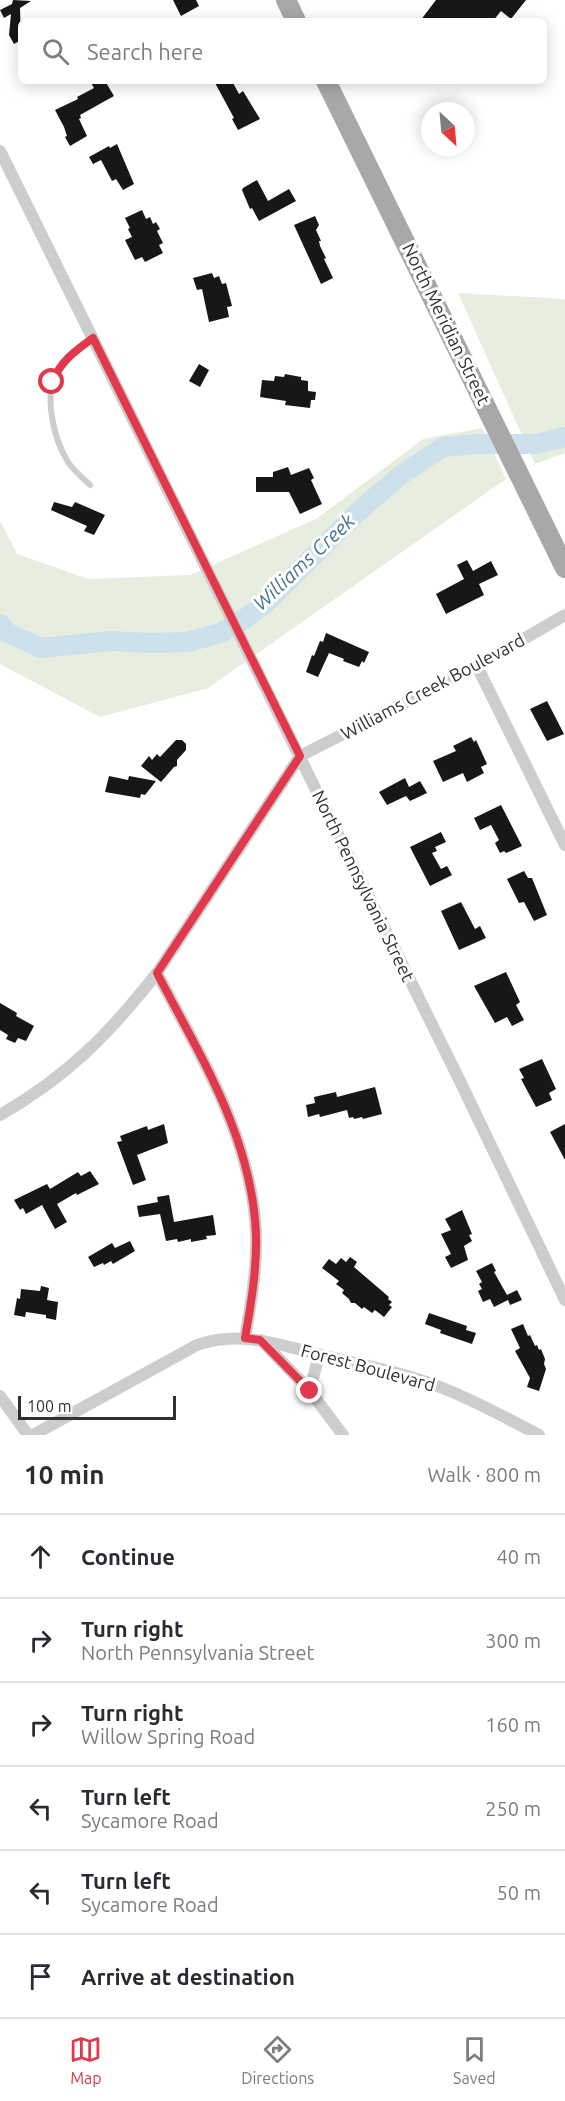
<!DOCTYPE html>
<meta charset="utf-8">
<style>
:root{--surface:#fff;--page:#f2f2f3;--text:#2b2b33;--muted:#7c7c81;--line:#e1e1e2;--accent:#e1384c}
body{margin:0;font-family:Ubuntu,sans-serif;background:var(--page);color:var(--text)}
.compass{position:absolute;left:421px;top:102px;width:54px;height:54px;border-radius:50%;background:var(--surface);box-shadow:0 3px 15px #0003;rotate:154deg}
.scale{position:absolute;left:18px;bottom:15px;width:158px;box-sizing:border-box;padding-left:6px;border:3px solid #303030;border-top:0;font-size:16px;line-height:21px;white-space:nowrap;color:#303030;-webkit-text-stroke:4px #fff;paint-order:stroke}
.stop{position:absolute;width:18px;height:18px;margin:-14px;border:4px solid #e1384c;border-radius:50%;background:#fff}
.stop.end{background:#e1384c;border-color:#fff;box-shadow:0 2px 6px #0008}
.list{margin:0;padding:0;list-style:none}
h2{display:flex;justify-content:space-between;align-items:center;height:78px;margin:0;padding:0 24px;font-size:26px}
h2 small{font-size:20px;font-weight:400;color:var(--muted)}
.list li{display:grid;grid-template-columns:39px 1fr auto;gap:18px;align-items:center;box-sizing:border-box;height:84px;padding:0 24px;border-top:2px solid var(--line)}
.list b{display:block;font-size:22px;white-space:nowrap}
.list p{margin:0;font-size:20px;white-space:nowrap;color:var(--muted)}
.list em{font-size:20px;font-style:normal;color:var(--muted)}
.icon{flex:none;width:33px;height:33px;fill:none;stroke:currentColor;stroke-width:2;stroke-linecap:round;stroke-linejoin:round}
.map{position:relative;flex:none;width:565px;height:1435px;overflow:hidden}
.search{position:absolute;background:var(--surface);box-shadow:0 3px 15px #0003;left:18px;right:18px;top:18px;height:66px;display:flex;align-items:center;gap:15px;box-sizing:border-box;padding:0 21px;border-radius:9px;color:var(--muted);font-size:22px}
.sheet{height:582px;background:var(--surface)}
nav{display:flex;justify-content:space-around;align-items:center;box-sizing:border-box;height:84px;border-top:2px solid var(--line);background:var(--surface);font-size:16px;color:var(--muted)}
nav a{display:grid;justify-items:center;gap:3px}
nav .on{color:var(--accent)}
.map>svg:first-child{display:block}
.green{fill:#e7eddf}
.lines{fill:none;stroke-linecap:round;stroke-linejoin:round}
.river{stroke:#cce1ec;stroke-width:20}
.building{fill:#171717}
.service{stroke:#cdcdcd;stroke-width:6}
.minor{stroke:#cdcdcd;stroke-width:12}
.primary{stroke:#a8a8a8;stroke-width:20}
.route{stroke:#e1384c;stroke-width:8}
.labels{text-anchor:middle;stroke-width:6;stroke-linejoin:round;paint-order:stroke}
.street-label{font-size:18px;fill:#303030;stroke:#fff}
.water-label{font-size:20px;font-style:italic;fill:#3f7591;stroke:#fff}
</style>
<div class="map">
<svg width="565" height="1435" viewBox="0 0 565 1435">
<rect width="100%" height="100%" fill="#fff"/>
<path class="green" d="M 458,293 L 565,299 L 565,453 L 535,464 Z
M 482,428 L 506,479 L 208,688 L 100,717 L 0,664 L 0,521 L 17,554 L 89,579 L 190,575 L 316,519 L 423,439 Z"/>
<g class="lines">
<path class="river" d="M 0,624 L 8,633 L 41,648 L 110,641 L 152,643 L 188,642 L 220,633 L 246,618 L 269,600 L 361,509 L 402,474 L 443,447 L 477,444 L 536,444 L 565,437"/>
</g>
<path class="building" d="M 13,0 L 31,1 L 20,8 L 21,40 L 14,44 L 9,35 L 11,14 L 4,18 L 0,10 L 12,4 Z
M 173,0 L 196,0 L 199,6 L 181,16 Z
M 436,0 L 526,0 L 511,19 L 501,11 L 493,21 L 420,21 Z
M 90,81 L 105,81 L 114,96 L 80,115 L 81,118 L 79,119 L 87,136 L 70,146 L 65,137 L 67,136 L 64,127 L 55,110 L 78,99 L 77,97 L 94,88 Z
M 214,81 L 232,81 L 239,94 L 243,91 L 260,119 L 238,130 L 232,119 L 234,118 Z
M 117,144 L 134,184 L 123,190 L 116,179 L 112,181 L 101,160 L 93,164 L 89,157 L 109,146 L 110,148 Z
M 257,180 L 268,201 L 289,189 L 296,201 L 259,221 L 252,208 L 250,209 L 242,190 L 243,188 Z
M 142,210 L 146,219 L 150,217 L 153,224 L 156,222 L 160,229 L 157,231 L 163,243 L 159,245 L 163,253 L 145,262 L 142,257 L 135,260 L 125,240 L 132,237 L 128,229 L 130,228 L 125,218 Z
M 315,216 L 319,225 L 316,230 L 321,241 L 319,241 L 320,246 L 326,258 L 324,259 L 333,278 L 321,284 L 294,225 Z
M 212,273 L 214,278 L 219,276 L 222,284 L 226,283 L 232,306 L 227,307 L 229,317 L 209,322 L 202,289 L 197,290 L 193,278 Z
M 199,364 L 209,370 L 200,387 L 189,381 Z
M 285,374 L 301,377 L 301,380 L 308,381 L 308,391 L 316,392 L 315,400 L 311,400 L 310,408 L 285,405 L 286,401 L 260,397 L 262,380 L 274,381 L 275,376 L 284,377 Z
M 288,467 L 291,475 L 309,468 L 314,478 L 311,480 L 322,504 L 300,514 L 289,492 L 256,492 L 256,477 L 273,477 L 273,472 Z
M 54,502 L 72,507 L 75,502 L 105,515 L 94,535 L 84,531 L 87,526 L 51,510 Z
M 467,560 L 473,571 L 491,561 L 498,575 L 479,584 L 484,595 L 446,614 L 436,594 L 464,579 L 457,565 Z
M 326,633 L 369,652 L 364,663 L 362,661 L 359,667 L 343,661 L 344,659 L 329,653 L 318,677 L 306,672 L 312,655 L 314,656 L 320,641 L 323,642 Z
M 547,701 L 564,734 L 547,741 L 530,709 Z
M 471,737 L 474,742 L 476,740 L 487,764 L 481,767 L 484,773 L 467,782 L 463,773 L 443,782 L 433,761 L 456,751 L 453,746 Z
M 176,740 L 182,740 L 186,744 L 186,750 L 177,760 L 177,766 L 174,767 L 161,782 L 141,766 L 149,756 L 152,760 L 157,754 L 160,757 Z
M 109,776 L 128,780 L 129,776 L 156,781 L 145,795 L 141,794 L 140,798 L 105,792 Z
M 405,778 L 409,787 L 420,781 L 427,793 L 410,801 L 406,796 L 387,805 L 379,792 Z
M 501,805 L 522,846 L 506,853 L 504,851 L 500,853 L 495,843 L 499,840 L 491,825 L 480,830 L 474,818 Z
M 441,832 L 446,842 L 435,847 L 437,851 L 432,853 L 441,869 L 447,866 L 452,875 L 430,886 L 410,847 Z
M 524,871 L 528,878 L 532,878 L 547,915 L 534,921 L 524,902 L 519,903 L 507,879 Z
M 461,902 L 475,929 L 480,926 L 486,938 L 459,950 L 441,911 Z
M 506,972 L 520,1002 L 516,1005 L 524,1020 L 512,1026 L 507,1017 L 495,1023 L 474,986 Z
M 0,1003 L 17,1013 L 16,1016 L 34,1026 L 26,1041 L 18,1038 L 15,1043 L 6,1039 L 8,1035 L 0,1030 Z
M 542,1059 L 556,1089 L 549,1093 L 552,1100 L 536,1107 L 521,1079 L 524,1078 L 519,1069 Z
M 375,1087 L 382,1114 L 363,1119 L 362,1117 L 354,1119 L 353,1117 L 349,1118 L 347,1110 L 320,1117 L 319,1114 L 308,1117 L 306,1105 L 315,1103 L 314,1097 L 336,1092 L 337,1097 Z
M 164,1124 L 168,1143 L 137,1155 L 146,1180 L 133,1185 L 117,1142 L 122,1141 L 120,1136 L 147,1126 L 148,1130 Z
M 565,1124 L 565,1160 L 550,1132 Z
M 90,1171 L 99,1184 L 77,1195 L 76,1193 L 57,1204 L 67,1222 L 55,1229 L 42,1205 L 26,1214 L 23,1208 L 20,1210 L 14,1200 L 47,1184 L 50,1189 L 78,1172 L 81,1176 Z
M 169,1195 L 174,1222 L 213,1215 L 216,1235 L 206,1236 L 207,1239 L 191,1242 L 191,1239 L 178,1242 L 177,1239 L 166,1241 L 160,1214 L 139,1217 L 137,1206 L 158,1202 L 157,1197 Z
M 462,1210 L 472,1234 L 469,1235 L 472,1241 L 464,1246 L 468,1260 L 451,1268 L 445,1257 L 451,1254 L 441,1234 L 451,1230 L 445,1219 Z
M 130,1241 L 135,1251 L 113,1264 L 111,1261 L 104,1265 L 103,1263 L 94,1267 L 88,1257 L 112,1243 L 115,1248 Z
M 350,1257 L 357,1262 L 354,1267 L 389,1297 L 388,1299 L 392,1302 L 389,1305 L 392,1307 L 384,1317 L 375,1310 L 372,1313 L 364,1307 L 362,1309 L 355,1303 L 351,1303 L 349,1299 L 342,1293 L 344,1290 L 336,1284 L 339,1281 L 322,1268 L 329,1259 L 336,1264 L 341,1258 L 346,1262 Z
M 492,1263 L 496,1271 L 494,1272 L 507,1295 L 517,1290 L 522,1300 L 510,1305 L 508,1300 L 494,1307 L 490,1299 L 483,1302 L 478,1291 L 482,1289 L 479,1284 L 482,1282 L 476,1271 Z
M 41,1286 L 49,1288 L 47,1300 L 58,1302 L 56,1320 L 46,1318 L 46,1315 L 26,1312 L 25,1317 L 14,1315 L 17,1298 L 20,1299 L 21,1289 L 40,1291 Z
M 429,1313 L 467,1326 L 466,1330 L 476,1333 L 472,1344 L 440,1333 L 441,1330 L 425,1324 Z
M 523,1324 L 528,1336 L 530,1335 L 535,1346 L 537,1345 L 539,1350 L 541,1349 L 545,1359 L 544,1364 L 546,1369 L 539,1391 L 527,1387 L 530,1378 L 515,1351 L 520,1348 L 511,1329 Z"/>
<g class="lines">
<path class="service" d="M 90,485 C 83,478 73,470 68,462 C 53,438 43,393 58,369 C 66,355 80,347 92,338"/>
<path class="minor" d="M 0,151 L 458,1077 L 565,1300
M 477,666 L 565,845
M 157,973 C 200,1056 252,1137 256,1234 C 257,1269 251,1304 245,1338
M 0,1115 C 68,1076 109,1034 157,973 L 300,756 L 477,666 L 565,615
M 261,1340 L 310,1391
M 319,1354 L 310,1391 L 343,1435
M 0,1396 L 28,1435
M 33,1435 L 197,1345 C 237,1330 278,1344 317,1354 C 358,1364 401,1372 440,1387 C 474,1400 506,1418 539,1435"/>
<path class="primary" d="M 286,0 L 296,21
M 326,81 L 565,568"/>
</g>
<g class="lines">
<path class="route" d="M 52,382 C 61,361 75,351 93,338 L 300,756 L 157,973 C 200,1056 252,1137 256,1234 C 257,1269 251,1304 245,1338 L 260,1340 L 310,1391"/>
</g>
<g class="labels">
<g class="street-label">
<text transform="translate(446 324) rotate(64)" y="6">North Meridian Street</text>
<text transform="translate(433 687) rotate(-28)" y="6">Williams Creek Boulevard</text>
<text transform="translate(363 886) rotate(64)" y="6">North Pennsylvania Street</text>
<text transform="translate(368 1368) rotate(15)" y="6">Forest Boulevard</text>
</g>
<g class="water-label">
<text transform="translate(304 562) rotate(-43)" y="7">Williams Creek</text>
</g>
</g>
</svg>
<svg class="compass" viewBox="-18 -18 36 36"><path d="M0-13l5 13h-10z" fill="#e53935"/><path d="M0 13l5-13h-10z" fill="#7c7c81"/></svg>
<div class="scale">100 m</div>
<div class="stop" style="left:52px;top:382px"></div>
<div class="stop end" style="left:310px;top:1391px"></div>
<div class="search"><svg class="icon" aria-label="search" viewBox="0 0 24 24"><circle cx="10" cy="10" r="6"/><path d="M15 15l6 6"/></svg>Search here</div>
</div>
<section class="sheet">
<h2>10 min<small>Walk · 800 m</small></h2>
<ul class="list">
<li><svg class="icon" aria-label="ahead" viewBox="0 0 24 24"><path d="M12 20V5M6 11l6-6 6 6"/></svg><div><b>Continue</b></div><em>40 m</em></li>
<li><svg class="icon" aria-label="right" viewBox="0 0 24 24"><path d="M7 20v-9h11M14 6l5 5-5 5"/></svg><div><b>Turn right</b><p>North Pennsylvania Street</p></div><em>300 m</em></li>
<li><svg class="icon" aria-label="right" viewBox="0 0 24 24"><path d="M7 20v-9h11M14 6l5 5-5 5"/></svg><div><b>Turn right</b><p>Willow Spring Road</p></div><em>160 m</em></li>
<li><svg class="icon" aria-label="left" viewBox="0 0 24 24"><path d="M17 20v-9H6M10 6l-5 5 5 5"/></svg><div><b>Turn left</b><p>Sycamore Road</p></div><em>250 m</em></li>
<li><svg class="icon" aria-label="left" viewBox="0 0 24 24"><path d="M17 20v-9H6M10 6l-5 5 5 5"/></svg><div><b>Turn left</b><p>Sycamore Road</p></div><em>50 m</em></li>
<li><svg class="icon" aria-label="arrive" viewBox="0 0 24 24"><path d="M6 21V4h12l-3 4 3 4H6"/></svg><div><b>Arrive at destination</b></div></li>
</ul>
</section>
<nav>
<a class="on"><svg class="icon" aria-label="map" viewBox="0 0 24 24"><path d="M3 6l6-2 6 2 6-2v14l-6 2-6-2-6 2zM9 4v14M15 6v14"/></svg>Map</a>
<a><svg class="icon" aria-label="directions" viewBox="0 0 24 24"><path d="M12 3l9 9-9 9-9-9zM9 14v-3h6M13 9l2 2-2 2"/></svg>Directions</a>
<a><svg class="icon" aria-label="saved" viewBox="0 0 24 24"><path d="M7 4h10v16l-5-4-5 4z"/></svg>Saved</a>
</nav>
